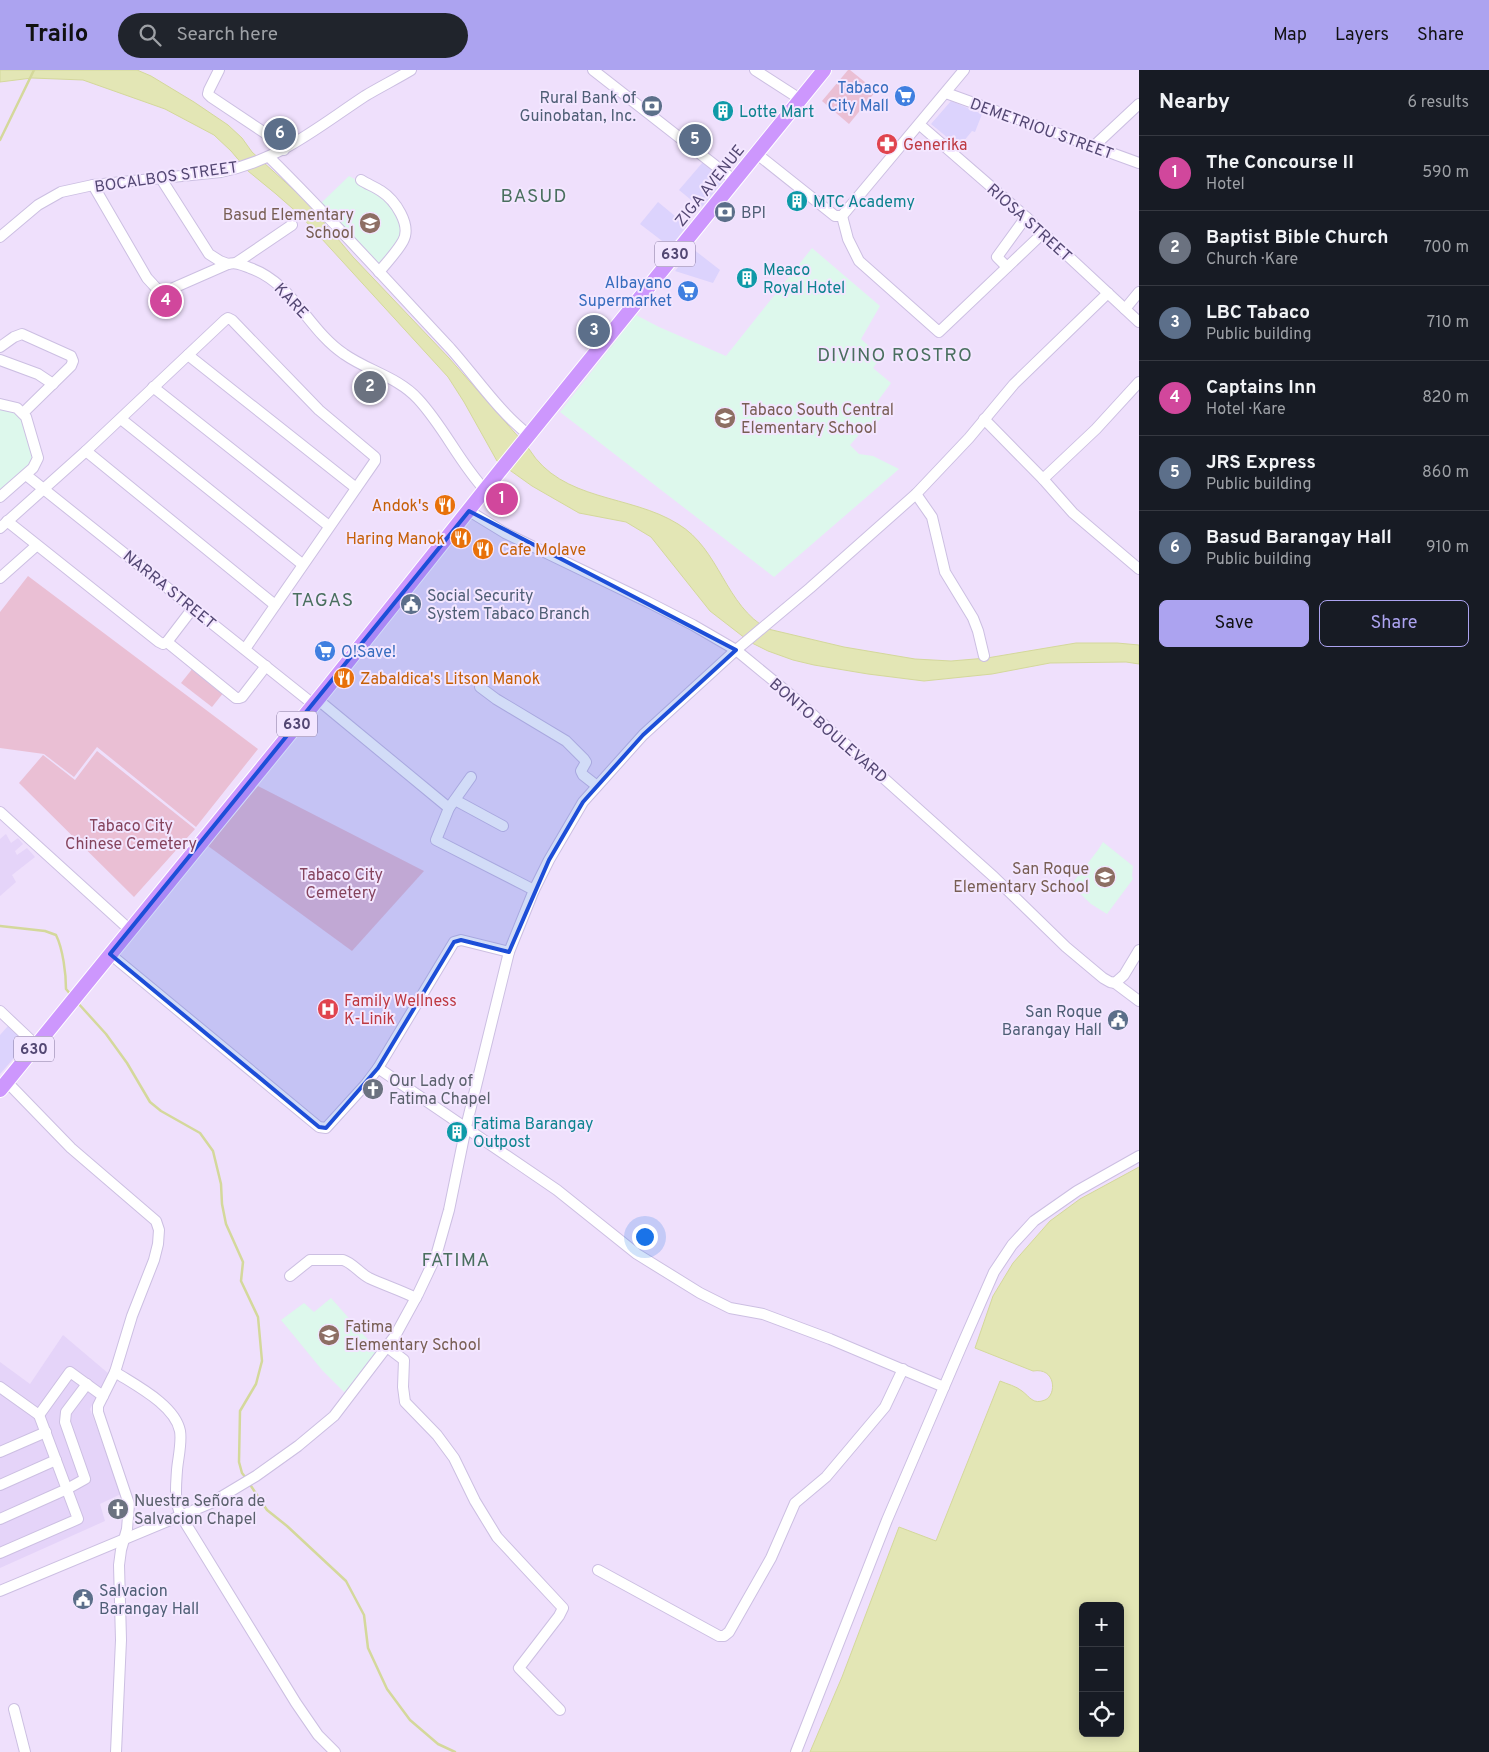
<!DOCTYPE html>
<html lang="en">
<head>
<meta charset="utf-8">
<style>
	body { margin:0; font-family:Overpass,sans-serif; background:#20242c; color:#f1f3f6 }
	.controls { position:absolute; right:15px; bottom:15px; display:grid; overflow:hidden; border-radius:8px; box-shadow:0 2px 12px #0003 }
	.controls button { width:45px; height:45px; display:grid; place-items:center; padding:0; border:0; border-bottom:1px solid #363941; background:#171b24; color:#f1f3f6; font:25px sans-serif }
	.you { position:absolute; left:644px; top:1166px; width:18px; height:18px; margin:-12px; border:4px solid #fff; border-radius:50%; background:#1a73e8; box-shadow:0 0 0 8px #1a73e833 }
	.badge { display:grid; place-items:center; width:32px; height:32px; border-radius:50%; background:#aca3f0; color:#fff; font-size:16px; font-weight:700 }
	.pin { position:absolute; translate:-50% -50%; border:2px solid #fff; box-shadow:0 1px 5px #0006 }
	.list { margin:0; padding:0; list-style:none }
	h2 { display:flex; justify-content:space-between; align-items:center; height:65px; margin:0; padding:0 20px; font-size:21px }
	h2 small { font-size:16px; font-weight:400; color:#9ea1a6 }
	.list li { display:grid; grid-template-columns:32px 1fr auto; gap:15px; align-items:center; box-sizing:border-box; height:75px; padding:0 20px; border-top:1px solid #363941 }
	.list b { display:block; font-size:19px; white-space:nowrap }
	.list p { margin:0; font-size:16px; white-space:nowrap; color:#9ea1a6 }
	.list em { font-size:16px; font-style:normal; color:#9ea1a6 }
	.actions { display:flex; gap:10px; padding:15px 20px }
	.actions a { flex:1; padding:11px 0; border:1px solid #aca3f0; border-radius:8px; text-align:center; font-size:18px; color:#aca3f0 }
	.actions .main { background:#aca3f0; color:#111 }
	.icon { flex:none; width:28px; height:28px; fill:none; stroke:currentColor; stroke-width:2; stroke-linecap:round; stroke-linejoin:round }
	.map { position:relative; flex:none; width:1139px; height:1682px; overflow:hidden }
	header { display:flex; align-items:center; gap:30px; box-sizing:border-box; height:70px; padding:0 25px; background:#aca3f0; color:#111 }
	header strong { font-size:24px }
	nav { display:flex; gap:28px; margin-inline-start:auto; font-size:18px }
	.search { width:350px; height:45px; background:#20242c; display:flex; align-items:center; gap:12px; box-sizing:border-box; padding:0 18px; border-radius:28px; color:#9ea1a6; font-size:19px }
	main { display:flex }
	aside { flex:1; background:#171b24 }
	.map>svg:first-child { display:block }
	.residential { fill:#e5d4f9 }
	.commercial { fill:#dcd3fd }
	.education { fill:#ddf8ec }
	.green { fill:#eabfd4 }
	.water { fill:#e3e6b5; stroke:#d4d89b; fill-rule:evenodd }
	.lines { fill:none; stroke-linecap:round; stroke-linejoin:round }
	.stream { stroke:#d4d89b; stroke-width:2.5 }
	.minor-casing { stroke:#ccbfe2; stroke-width:12 }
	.major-casing { stroke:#fff; stroke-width:16 }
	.minor { stroke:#fff; stroke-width:10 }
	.major { stroke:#cd97fd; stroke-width:14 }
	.marked { fill:#1d4ed8; fill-opacity:0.2; stroke:#1d4ed8; stroke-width:4; stroke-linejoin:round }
	.labels { text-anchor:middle; stroke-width:4; stroke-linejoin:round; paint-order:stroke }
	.shield { fill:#f3e6ff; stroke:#83779d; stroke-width:1 }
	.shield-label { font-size:15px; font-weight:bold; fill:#534773 }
	.shop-label { font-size:16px; fill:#366cbe; stroke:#f3e6ff; text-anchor:end }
	.service-label { font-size:16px; fill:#4e5e75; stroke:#f3e6ff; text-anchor:start }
	.culture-label { font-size:16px; fill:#0d838f; stroke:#f3e6ff; text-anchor:start }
	.street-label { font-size:16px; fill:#534773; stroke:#f3e6ff }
	.health-label { font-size:16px; fill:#be3a42; stroke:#f3e6ff; text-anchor:start }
	.education-label { font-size:16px; fill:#785e54; stroke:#f3e6ff; text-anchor:end }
	.food-label { font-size:16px; fill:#c56008; stroke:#f3e6ff; text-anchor:end }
	.park-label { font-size:16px; fill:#85445d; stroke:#f3e6ff }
	.worship-label { font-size:16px; fill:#5b616d; stroke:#f3e6ff; text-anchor:start }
	.quarter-label { font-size:19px; letter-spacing:1px; fill:#4a6f5f; stroke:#f3e6ff }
</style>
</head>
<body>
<header>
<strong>Trailo</strong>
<div class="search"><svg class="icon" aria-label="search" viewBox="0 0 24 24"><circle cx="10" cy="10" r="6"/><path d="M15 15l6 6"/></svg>Search here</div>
<nav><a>Map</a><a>Layers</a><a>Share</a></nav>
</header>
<main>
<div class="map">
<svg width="1139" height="1682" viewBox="0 0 1139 1682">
	<rect width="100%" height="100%" fill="#efe0fc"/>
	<g class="residential">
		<polygon points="6,764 11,773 18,768 23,774 15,781 17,785 27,778 35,787 12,805 16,812 0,826 0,769"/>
		<polygon points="63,1265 109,1304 90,1339 121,1424 100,1434 105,1451 0,1498 0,1292 30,1314"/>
	</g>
	<g class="commercial">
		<polygon points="951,31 982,44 975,62 972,61 959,77 931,54"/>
		<polygon points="703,92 724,110 701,138 679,120"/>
		<polygon points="658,132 687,156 670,177 640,154"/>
		<polygon points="693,179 720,200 713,213 675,201"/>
		<polygon points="8,956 27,973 0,1004 0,965"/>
	</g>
	<g class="education">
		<polygon points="349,106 383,125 396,143 405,164 380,197 321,133"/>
		<polygon points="812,178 880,236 861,269 881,287 873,298 891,313 877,332 887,340 876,354 864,359 850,375 859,384 873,386 899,399 774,507 560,342 636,245 659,257 726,286"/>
		<polygon points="0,339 20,343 34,385 22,405 0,425"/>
		<polygon points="1103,772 1133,796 1132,806 1133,809 1107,844 1091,834 1071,815 1098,780"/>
		<polygon points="331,1228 378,1281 345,1323 322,1300 281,1250 304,1233 314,1242"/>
	</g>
	<g class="green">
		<polygon points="848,0 850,0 876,21 849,54 822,31"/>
		<polygon points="28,506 258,679 196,757 97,677 74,707 44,684 0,678 0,542"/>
		<polygon points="193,598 224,622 212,637 181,613"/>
		<polygon points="97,681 195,759 134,827 19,713 43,685 75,710"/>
		<polygon points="258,716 424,801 352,881 208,776"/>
	</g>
	<g class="water">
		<path d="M0,0H137L151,6L194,32L228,55L242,68L252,82L306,131L353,187L449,288L529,379C562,432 630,424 678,454C720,479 725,536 768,559L844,577L915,589L951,591L987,588L1076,573H1117L1139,575V594L1126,592L1050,593L992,604L924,611L868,604L814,595L793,590L768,581L750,572L710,541L651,467L626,452L579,443L532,416L497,391L464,332L448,307L300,145L276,124L248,101L231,81L214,65L165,39L83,10L32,8L0,12Z"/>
		<path d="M1139,1097V1682H810L842,1607L899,1457L936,1471L1000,1311C1007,1314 1016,1316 1022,1321C1030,1327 1033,1335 1045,1330C1057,1325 1056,1297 1033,1301L975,1278L993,1226L1013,1193L1050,1151L1080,1129ZM1083,1536H1120V1663H1083Z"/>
	</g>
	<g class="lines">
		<g class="stream">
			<polyline points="0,70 34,0"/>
			<path d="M0,856L45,861L56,865C63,879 66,904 66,919L72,926"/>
			<polyline points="77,932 106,964 127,993 150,1032 161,1041 200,1063 213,1081 221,1114 222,1134 226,1154 243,1192 241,1211 258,1247 262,1291 256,1314 240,1341 239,1392 242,1403 246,1408"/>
			<polyline points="249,1413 267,1440 287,1456 346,1511 364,1545 368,1578 387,1619 410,1650 438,1674 455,1682"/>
		</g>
		<g class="minor-casing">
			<g id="minor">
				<polyline points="219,0 209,20 208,24 211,27 265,63 284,80"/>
				<polyline points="593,0 735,111"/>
				<polyline points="755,0 800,29"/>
				<polyline points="946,23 1139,93"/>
				<polyline points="920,55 1026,147 1139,252"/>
				<polyline points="1093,77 1139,34"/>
				<polyline points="757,84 835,146 842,146"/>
				<path d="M269,87C332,149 390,214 450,278C476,307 498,341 529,365"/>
				<polyline points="160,107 209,184 220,191 228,194"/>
				<path d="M361,110C367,114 375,117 381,121C395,130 412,155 403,171C397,182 387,192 379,202"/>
				<path d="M93,115L147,208L158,220L171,219L228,194C237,192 242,195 250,198C293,213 308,260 344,284C368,301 398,307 418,329C444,357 459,392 485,420"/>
				<polyline points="842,146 848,169 859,191 939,262 1043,163"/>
				<polyline points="842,146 964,0"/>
				<path d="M0,167L38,135L61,122L93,115L221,102C281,89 315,59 365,26C380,17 396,9 411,0"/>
				<polyline points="236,193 292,155"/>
				<polyline points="1007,197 997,187 1026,147"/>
				<polyline points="1125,239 1139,222"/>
				<polyline points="0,277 14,267 22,264 71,286 73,291 71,296 23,343"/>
				<polyline points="188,285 356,418"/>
				<polyline points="0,290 38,304 53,314"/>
				<polyline points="153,317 329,456"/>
				<polyline points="0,334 17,338 26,347 38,388 33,398 0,427"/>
				<polyline points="121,349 302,494"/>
				<polyline points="984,349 1043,409 1073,443 1139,499"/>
				<polyline points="86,381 275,535"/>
				<polyline points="26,405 313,634"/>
				<polyline points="1043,409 1096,359 1139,312"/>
				<polyline points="916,424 932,447 945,502 973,548 978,561 984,586"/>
				<polyline points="469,441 505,463 648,532 693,555 736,580 792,626 994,807 1066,877 1103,908 1110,912 1115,913 1139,931"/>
				<polyline points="7,451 159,572 163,574 167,572 236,628 239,628 242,627 266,596"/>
				<polyline points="0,458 86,381 225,250 228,248 232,250 319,340 375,387 375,391 245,579"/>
				<polyline points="0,508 36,476"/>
				<polyline points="167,572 193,538"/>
				<polyline points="480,617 496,629 566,671 584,689 586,692 581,701 583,705 597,716"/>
				<polyline points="317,629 449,738"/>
				<polyline points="471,707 449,738 436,770 534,820"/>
				<polyline points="455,730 503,756"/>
				<polyline points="0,742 130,860"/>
				<polyline points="509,882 461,870 454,872 378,998 557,1120 637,1184 700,1223 730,1238 763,1244 830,1269 944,1317"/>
				<polyline points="110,884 319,1057 326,1058 366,1014 378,998"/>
				<polyline points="1115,913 1124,905 1139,880"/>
				<polyline points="0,941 37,976"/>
				<polyline points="7,1012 71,1078 156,1151 159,1160 158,1174 154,1190 132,1246 115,1302 98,1336 98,1342 129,1434 127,1459 121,1480 119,1495 121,1570 116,1682"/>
				<path d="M290,1206L310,1190H343C353,1193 359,1203 369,1208C384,1215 400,1220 416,1228"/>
				<polyline points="387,1277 404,1290 403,1317 405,1332 437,1365 454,1388 475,1431 497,1467 563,1538 559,1546 519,1598 560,1640"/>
				<path d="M115,1302C135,1315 175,1335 180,1361C182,1373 178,1388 177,1400C176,1416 174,1430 181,1446L296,1633L318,1665L335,1682"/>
				<polyline points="0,1317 39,1345 70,1302 103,1326"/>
				<polyline points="0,1382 46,1362"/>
				<polyline points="0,1415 56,1390"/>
				<polyline points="0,1449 67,1419 85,1409 65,1352 66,1342 87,1314"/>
				<polyline points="0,1483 78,1449 39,1345"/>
				<polyline points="598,1500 719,1566 724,1566 729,1562 771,1488 795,1433 826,1407 885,1337 903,1299"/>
				<polyline points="0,1521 211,1433 256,1406 298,1376 334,1346 395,1266 418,1224 436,1186 449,1140 466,1057 509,882 534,820 549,790 583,732 643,665 736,580 810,518 916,424 969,368 1014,314 1108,223"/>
				<polyline points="14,1639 25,1682"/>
				<polyline points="796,1682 887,1450 962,1275 994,1202 1012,1175 1034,1151 1077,1121 1139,1086"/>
			</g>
		</g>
		<g class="major-casing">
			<polyline id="major" points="0,1020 327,618 499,402 824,0"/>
		</g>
		<use href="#minor" class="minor"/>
		<use href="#major" class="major"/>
	</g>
	<path class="marked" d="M469,441L736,580L643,665L583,732L549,790L509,882L461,870L454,872L378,998L326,1058L319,1057L110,884Z"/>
	<defs>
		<g id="supermarket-disc" transform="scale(1.125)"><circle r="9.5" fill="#3f7fe0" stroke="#f3e6ff"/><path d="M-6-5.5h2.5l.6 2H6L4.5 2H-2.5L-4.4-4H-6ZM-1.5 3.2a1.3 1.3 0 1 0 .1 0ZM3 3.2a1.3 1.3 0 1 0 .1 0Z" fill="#fff"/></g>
		<g id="bank-disc" transform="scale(1.125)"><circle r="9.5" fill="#5c6f8a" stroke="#f3e6ff"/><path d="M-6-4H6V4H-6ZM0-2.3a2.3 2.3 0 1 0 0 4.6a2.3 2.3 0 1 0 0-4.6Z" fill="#fff"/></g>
		<g id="building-disc" transform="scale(1.125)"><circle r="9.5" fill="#0f9aa8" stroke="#f3e6ff"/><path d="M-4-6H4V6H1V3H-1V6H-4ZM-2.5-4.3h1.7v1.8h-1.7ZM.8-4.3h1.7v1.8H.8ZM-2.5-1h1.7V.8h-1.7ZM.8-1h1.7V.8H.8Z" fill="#fff"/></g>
		<g id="pharmacy-disc" transform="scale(1.125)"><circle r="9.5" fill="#e0444e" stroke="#f3e6ff"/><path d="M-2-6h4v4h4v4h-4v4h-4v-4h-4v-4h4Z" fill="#fff"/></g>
		<g id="school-disc" transform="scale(1.125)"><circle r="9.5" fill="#8d6e63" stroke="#f3e6ff"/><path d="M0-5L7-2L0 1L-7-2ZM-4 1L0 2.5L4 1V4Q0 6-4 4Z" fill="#fff"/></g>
		<g id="restaurant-disc" transform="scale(1.125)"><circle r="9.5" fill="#e8710a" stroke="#f3e6ff"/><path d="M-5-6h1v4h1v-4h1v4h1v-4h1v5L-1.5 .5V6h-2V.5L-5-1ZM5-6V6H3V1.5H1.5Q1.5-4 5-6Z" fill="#fff"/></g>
		<g id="civic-disc" transform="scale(1.125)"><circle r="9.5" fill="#5c6f8a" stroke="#f3e6ff"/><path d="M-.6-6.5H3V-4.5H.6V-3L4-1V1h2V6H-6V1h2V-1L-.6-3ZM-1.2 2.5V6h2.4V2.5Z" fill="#fff"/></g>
		<g id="hospital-disc" transform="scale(1.125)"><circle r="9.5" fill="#e0444e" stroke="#f3e6ff"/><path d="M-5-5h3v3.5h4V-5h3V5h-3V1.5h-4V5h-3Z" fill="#fff"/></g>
		<g id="church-disc" transform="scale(1.125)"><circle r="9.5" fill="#6b7280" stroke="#f3e6ff"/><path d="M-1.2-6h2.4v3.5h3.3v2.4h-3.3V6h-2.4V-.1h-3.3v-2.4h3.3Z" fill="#fff"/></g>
	</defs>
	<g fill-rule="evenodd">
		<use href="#supermarket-disc" x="905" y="26"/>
		<use href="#bank-disc" x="652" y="36"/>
		<use href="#building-disc" x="723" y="41"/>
		<use href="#pharmacy-disc" x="887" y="74"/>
		<use href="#building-disc" x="797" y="131"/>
		<use href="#bank-disc" x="725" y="142"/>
		<use href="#school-disc" x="370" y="153"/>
		<use href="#building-disc" x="747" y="208"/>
		<use href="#supermarket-disc" x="688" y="221"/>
		<use href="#school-disc" x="725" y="348"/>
		<use href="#restaurant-disc" x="445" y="435"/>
		<use href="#restaurant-disc" x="461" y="468"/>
		<use href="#restaurant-disc" x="483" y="479"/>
		<use href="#civic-disc" x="411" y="534"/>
		<use href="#supermarket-disc" x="325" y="581"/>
		<use href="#restaurant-disc" x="344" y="608"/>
		<use href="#school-disc" x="1105" y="807"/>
		<use href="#hospital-disc" x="328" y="939"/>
		<use href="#civic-disc" x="1118" y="950"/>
		<use href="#church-disc" x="373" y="1019"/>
		<use href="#building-disc" x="457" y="1062"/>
		<use href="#school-disc" x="329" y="1265"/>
		<use href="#church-disc" x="118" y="1439"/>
		<use href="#civic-disc" x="83" y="1529"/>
	</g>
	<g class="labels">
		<g class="shield">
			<rect x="655" y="171.5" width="40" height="25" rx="4"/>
			<rect x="277" y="641.5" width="40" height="25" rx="4"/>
			<rect x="14" y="966.5" width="40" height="25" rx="4"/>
		</g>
		<g class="shield-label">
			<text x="675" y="189">630</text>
			<text x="297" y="659">630</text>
			<text x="34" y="984">630</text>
		</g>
		<g class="shop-label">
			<text x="889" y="23">Tabaco<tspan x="889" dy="18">City Mall</tspan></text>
			<text x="672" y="218">Albayano<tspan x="672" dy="18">Supermarket</tspan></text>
			<text x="341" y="587" text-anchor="start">O!Save!</text>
		</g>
		<g class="service-label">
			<text x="636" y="33" text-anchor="end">Rural Bank of<tspan x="636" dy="18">Guinobatan, Inc.</tspan></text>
			<text x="741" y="148">BPI</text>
			<text x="427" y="531">Social Security<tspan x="427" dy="18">System Tabaco Branch</tspan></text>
			<text x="1102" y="947" text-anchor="end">San Roque<tspan x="1102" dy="18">Barangay Hall</tspan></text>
			<text x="99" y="1526">Salvacion<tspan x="99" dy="18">Barangay Hall</tspan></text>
		</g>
		<g class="culture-label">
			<text x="739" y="47">Lotte Mart</text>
			<text x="813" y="137">MTC Academy</text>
			<text x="763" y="205">Meaco<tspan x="763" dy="18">Royal Hotel</tspan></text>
			<text x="473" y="1059">Fatima Barangay<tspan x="473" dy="18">Outpost</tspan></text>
		</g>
		<g class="street-label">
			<text transform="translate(1042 58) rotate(20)" y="6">DEMETRIOU STREET</text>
			<text transform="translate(166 106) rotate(-8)" y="6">BOCALBOS STREET</text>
			<text transform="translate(709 115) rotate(-51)" y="6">ZIGA AVENUE</text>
			<text transform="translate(1030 152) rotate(42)" y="6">RIOSA STREET</text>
			<text transform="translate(292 230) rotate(47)" y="6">KARE</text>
			<text transform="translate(170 519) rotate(39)" y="6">NARRA STREET</text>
			<text transform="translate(829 660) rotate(41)" y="6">BONTO BOULEVARD</text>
		</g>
		<g class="health-label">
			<text x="903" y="80">Generika</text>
			<text x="344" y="936">Family Wellness<tspan x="344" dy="18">K-Linik</tspan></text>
		</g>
		<g class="education-label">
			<text x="354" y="150">Basud Elementary<tspan x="354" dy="18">School</tspan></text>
			<text x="741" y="345" text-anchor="start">Tabaco South Central<tspan x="741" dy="18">Elementary School</tspan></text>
			<text x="1089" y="804">San Roque<tspan x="1089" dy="18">Elementary School</tspan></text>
			<text x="345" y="1262" text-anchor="start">Fatima<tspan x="345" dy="18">Elementary School</tspan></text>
		</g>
		<g class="food-label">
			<text x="429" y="441">Andok's</text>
			<text x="445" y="474">Haring Manok</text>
			<text x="499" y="485" text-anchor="start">Cafe Molave</text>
			<text x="360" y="614" text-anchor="start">Zabaldica's Litson Manok</text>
		</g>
		<g class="park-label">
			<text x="131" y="761">Tabaco City<tspan x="131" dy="18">Chinese Cemetery</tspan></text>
			<text x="341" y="810">Tabaco City<tspan x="341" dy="18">Cemetery</tspan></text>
		</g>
		<g class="worship-label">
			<text x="389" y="1016">Our Lady of<tspan x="389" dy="18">Fatima Chapel</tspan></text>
			<text x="134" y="1436">Nuestra Señora de<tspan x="134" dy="18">Salvacion Chapel</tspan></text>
		</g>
		<g class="quarter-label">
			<text x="534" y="132">BASUD</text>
			<text x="895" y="291">DIVINO ROSTRO</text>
			<text x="323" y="536">TAGAS</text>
			<text x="456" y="1196">FATIMA</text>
		</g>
	</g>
</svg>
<div class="controls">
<button>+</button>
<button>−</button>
<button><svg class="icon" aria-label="locate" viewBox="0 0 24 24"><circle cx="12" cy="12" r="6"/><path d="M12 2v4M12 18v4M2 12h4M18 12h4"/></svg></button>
</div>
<div class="you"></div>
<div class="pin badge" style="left:502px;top:429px;background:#d1479c">1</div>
<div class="pin badge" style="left:370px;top:317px;background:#6b7280">2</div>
<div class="pin badge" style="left:594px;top:261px;background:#5c6f8a">3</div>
<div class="pin badge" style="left:166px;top:231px;background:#d1479c">4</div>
<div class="pin badge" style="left:695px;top:70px;background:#5c6f8a">5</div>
<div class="pin badge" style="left:280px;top:64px;background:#5c6f8a">6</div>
</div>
<aside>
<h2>Nearby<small>6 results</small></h2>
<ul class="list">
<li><span class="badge" style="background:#d1479c">1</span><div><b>The Concourse II</b><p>Hotel</p></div><em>590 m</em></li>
<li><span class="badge" style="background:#6b7280">2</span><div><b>Baptist Bible Church</b><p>Church · Kare</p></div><em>700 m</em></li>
<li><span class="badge" style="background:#5c6f8a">3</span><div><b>LBC Tabaco</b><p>Public building</p></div><em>710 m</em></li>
<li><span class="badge" style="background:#d1479c">4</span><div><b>Captains Inn</b><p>Hotel · Kare</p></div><em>820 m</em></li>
<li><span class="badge" style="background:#5c6f8a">5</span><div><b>JRS Express</b><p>Public building</p></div><em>860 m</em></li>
<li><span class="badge" style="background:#5c6f8a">6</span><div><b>Basud Barangay Hall</b><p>Public building</p></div><em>910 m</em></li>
</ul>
<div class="actions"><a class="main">Save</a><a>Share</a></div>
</aside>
</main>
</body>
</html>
